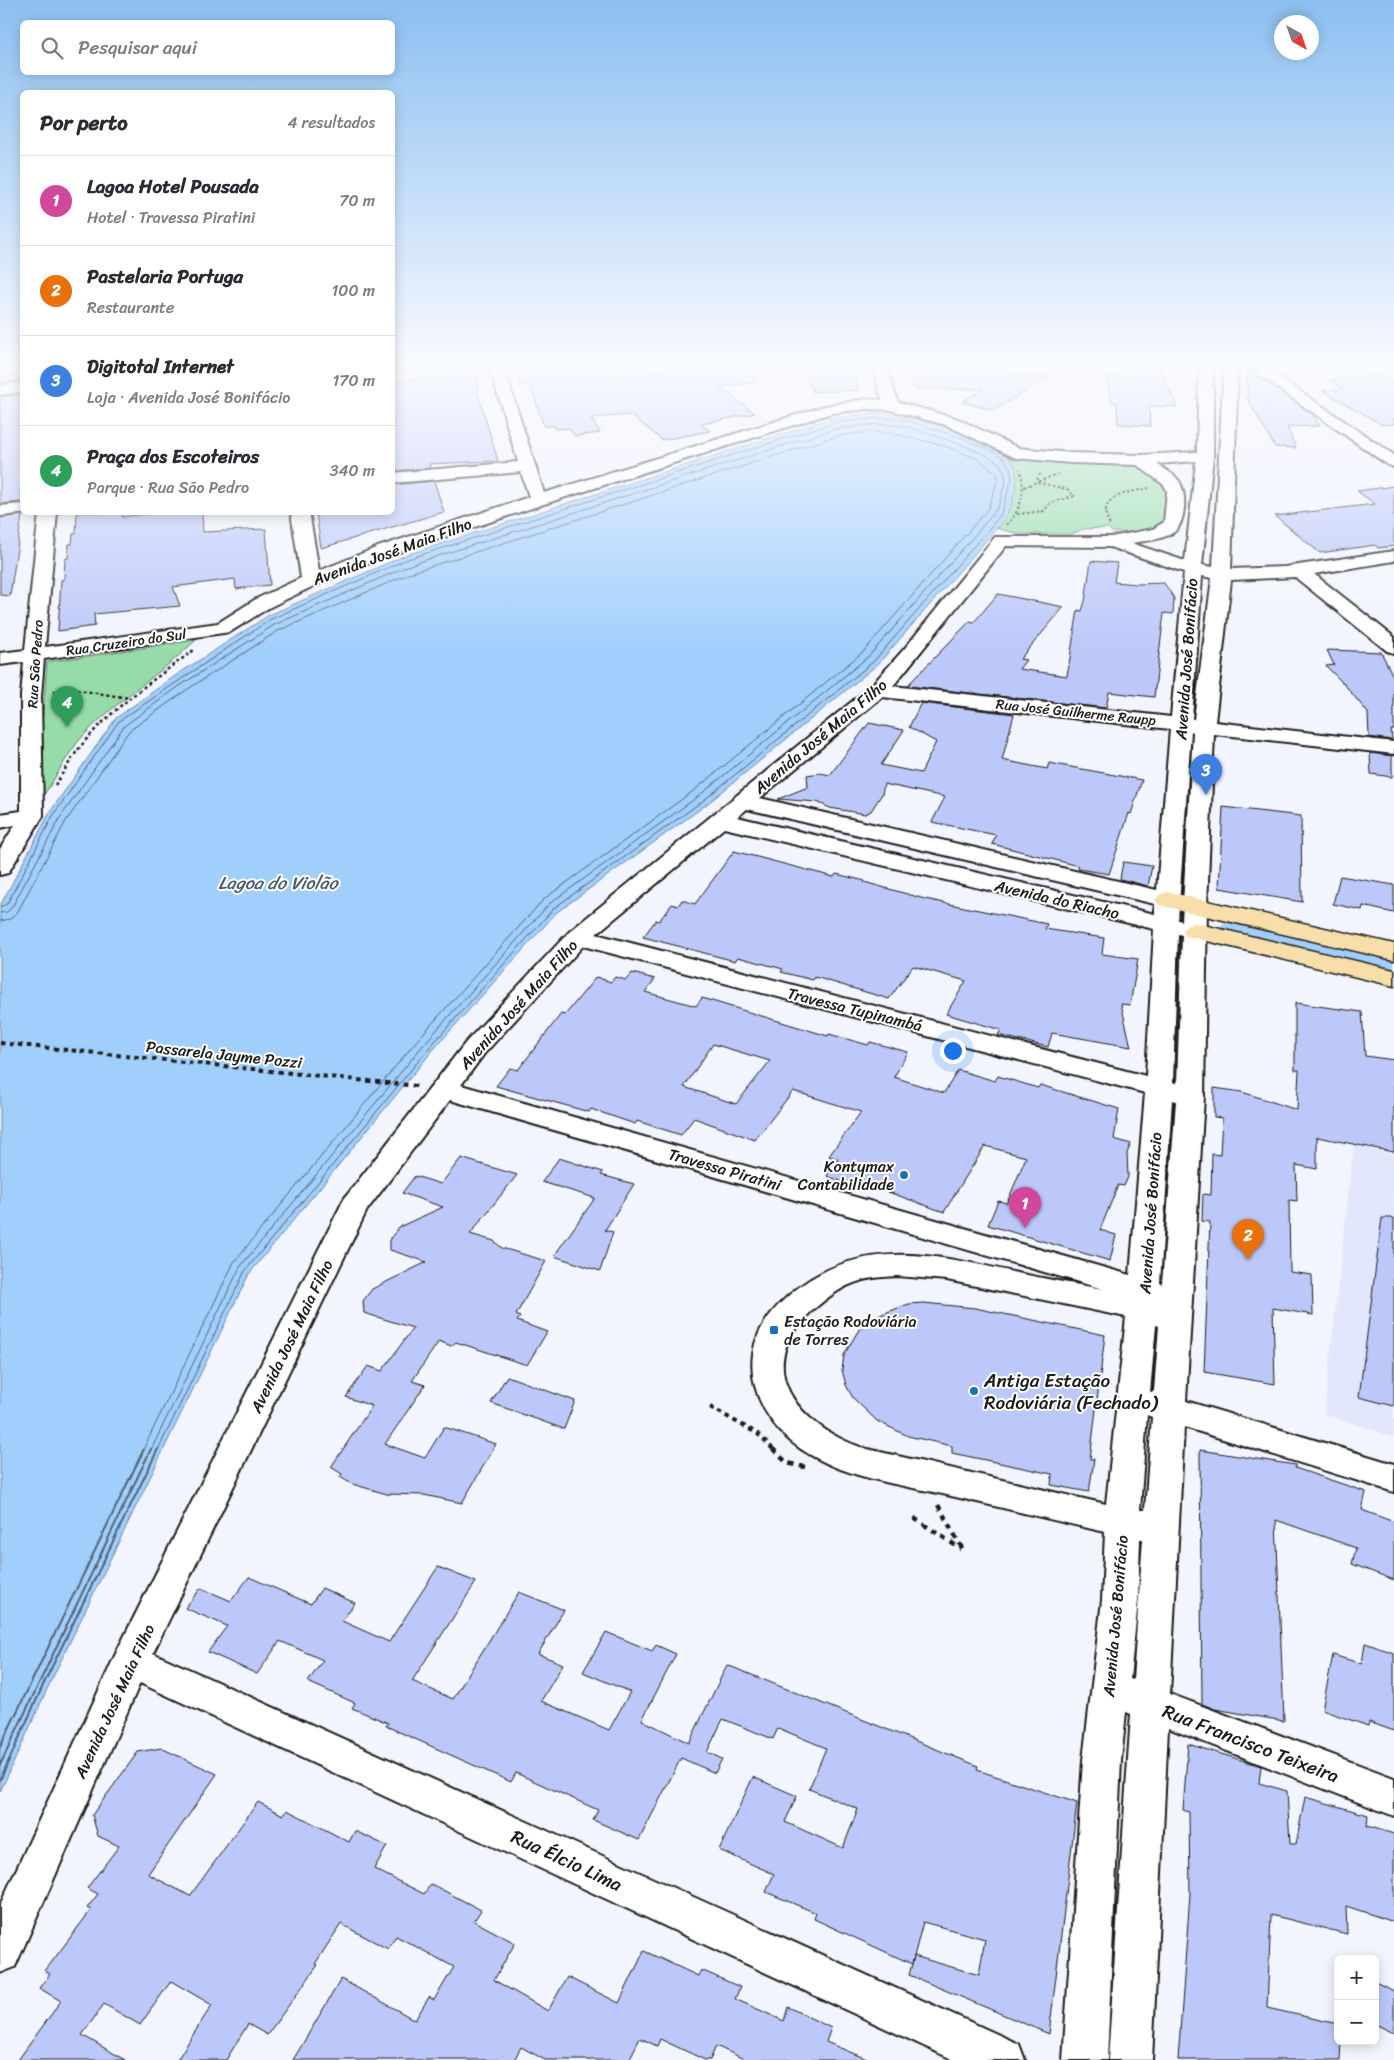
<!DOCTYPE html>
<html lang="pt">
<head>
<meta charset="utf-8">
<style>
	body { margin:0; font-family:Sriracha,sans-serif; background:#f7f7f7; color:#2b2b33 }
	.controls { position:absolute; right:15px; bottom:15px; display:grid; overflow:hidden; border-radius:8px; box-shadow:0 2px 12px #0003 }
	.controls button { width:45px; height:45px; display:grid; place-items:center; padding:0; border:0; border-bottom:1px solid #e1e1e2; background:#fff; color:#2b2b33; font:25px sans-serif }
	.compass { position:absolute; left:1274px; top:15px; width:45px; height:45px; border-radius:50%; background:#fff; box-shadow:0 2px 12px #0003; rotate:140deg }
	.you { position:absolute; left:952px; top:1050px; width:18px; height:18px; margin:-12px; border:4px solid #fff; border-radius:50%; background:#1a73e8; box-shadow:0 0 0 8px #1a73e833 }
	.badge { display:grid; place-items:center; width:32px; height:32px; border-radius:50%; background:#1a73e8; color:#fff; font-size:16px; font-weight:700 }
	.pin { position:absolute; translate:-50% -41px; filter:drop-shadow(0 1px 2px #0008) }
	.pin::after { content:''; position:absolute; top:26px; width:18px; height:15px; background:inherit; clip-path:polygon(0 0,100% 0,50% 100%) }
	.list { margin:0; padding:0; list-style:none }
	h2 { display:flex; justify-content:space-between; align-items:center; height:65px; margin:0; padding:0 20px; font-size:21px }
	h2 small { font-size:16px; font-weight:400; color:#7c7c81 }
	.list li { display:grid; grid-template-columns:32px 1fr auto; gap:15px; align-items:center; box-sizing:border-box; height:90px; padding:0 20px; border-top:1px solid #e1e1e2 }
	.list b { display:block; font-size:19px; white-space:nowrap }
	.list p { margin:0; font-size:16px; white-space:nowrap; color:#7c7c81 }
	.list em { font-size:16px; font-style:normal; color:#7c7c81 }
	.icon { flex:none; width:28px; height:28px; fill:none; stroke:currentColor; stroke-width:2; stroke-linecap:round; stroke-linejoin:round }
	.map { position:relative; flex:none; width:1394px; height:2060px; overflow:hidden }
	.search { position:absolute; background:#fff; box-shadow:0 2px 12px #0003; left:20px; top:20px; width:375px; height:55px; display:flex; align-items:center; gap:12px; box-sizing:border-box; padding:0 18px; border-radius:8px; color:#7c7c81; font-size:19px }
	.panel { position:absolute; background:#fff; box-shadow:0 2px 12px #0003; left:20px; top:90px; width:375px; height:425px; border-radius:8px }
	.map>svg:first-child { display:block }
	.built { fill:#e2e7fc }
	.green { fill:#97dca8; stroke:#5a7c62 }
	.water { fill:#a1cffc; stroke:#6c87a2 }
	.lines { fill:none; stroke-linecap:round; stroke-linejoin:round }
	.shore-far1 { stroke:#516476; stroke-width:1 }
	.shore { stroke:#516476; stroke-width:2 }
	.canal { fill:#a1cffc; fill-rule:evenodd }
	.building { fill:#bcc8f9; stroke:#1c1c1c; fill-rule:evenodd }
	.minor-casing { stroke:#1c1c1c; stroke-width:4 }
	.major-casing { stroke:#1c1c1c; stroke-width:3 }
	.path-far3 { stroke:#1c1c1c; stroke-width:2; stroke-dasharray:2.5 2.5; stroke-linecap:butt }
	.path-far2 { stroke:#1c1c1c; stroke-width:2.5; stroke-dasharray:3 3; stroke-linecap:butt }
	.path-far1 { stroke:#1c1c1c; stroke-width:4; stroke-dasharray:4.5 4.5; stroke-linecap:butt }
	.path { stroke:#1c1c1c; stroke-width:4.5; stroke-dasharray:5.5 5.5; stroke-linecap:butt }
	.minor { fill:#fff; fill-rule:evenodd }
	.major { fill:#f8deab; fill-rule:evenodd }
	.poi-dot { fill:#1f6fb2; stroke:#fff; stroke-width:2 }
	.labels { text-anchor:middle; stroke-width:4; stroke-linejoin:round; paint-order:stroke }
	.far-street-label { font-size:14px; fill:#1c1c1c; stroke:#fff }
	.street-label { font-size:16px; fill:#1c1c1c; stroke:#fff }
	.poi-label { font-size:16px; fill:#1c1c1c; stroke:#fff; text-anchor:end }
	.water-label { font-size:18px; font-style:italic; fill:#4b5b6a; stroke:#fff }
	.near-poi-label { font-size:19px; fill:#1c1c1c; stroke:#fff; text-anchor:start }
	.near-street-label { font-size:19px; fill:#1c1c1c; stroke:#fff }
</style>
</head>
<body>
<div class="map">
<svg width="1394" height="2060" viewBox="0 0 1394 2060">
	<rect width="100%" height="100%" fill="#f2f4fe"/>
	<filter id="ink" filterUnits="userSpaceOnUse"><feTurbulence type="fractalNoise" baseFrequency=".02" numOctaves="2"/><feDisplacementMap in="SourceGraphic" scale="10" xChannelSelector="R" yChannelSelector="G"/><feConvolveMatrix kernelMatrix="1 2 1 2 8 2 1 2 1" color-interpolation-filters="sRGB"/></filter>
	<g filter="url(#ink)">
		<polygon class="built" points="1354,1144 1394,1155 1394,1437 1324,1414"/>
		<g class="green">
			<path d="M1007,454L1128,464L1143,468L1167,482L1169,522C1156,535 1130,532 1112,532L1108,528L1083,529L1072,534H1019L996,528L1004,520L1015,466Z"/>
			<path d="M196,640C161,674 118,699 84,735C65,755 54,784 36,805L47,662Z"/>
		</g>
		<path class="water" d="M878,413C909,416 1000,436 1014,465C1022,481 1011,505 1004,520L878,664L707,804L557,912L433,1050L249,1274L50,1683L0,1792V906L50,812L116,718L175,676L269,615L406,555L832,418Z"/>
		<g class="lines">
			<g class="shore-far1">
				<polyline points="0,907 7,904 54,814 119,721 271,619 408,559 833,423 878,418 905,420 962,438 992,451 1004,458 1010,468 1012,479 1000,516 874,661 704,800 554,908 430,1047 245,1271 158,1450"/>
				<polyline points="0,913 7,912 12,907 60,818 124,726 181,685 274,625 410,565 835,429 877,424 904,426 960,444 988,456 999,463 1004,471 1006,480 999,504 994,513 869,656 700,795 549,904 425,1043 240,1267 151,1450"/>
				<polyline points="0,921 10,919 17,913 66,821 129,731 185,691 278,631 413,572 837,436 868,432 890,433 942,445 976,458 997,473 998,479 988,509 864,651 696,789 544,899 419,1038 234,1262 143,1450"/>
			</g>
			<g class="shore">
				<polyline points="0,1747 144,1449"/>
				<polyline points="0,1765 151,1449"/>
				<polyline points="0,1780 45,1681 158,1449"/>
			</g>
			<polygon class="canal" points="1233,920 1394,957 1394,971 1225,932 1221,927 1225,922"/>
		</g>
		<g class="building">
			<polygon points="473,365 480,385 477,385 478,394 498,461 429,464 430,468 392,471 392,381 451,376 447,366"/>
			<polygon points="517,365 604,365 604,367 639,365 641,371 683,369 681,365 745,365 755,383 717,386 755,413 701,424 710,431 662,440 631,415 591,418 600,433 575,436 569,428 556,429 555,426 544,426 530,384 520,385"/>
			<polygon points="802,365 851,365 859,390 813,392"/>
			<polygon points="907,365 997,365 1004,377 1008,375 1052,375 994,410 962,402 984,389 915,389"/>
			<polygon points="1136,365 1159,365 1177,407 1149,406 1150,426 1118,424 1117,403 1112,402 1106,376 1140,376"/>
			<polygon points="1246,368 1312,414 1320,426 1287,427 1296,448 1275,447 1248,400"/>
			<polygon points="22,375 22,381 1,383 2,376"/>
			<polygon points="1382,375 1394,384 1394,424 1383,425 1323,391 1343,389 1330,380"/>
			<polygon points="22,394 22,502 0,504 0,397"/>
			<polygon points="434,481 444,512 321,548 316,512 392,512 392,485"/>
			<polygon points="1394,486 1394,546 1378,548 1375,545 1320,553 1275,516 1375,504 1357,491"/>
			<polygon points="77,512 123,512 122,517 161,512 202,512 203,532 266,529 270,585 236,589 235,579 173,587 180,606 94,614 95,626 58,631 61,580 64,579 65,559 68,558 69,544 72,544 73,534 76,534"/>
			<polygon points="22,515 10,596 0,595 0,518"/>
			<polygon points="1091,561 1117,563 1114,582 1137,584 1164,583 1174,598 1173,614 1164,613 1154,697 1109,692 1106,708 907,686 970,621 974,622 998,594 1064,607 1020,659 1026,660 1019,669 1067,676 1078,610 1082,611 1085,601"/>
			<polygon points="1327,650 1381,652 1394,678 1394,730 1391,730 1392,740 1369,737 1368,713 1345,685 1326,666 1334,665"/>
			<polygon points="921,703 1014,714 1002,760 1047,769 1049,763 1142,780 1131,814 1129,813 1109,874 1078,869 1079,866 992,844 996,835 932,822 945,797 884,784 882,794 871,811 865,814 830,808 817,802 778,799 808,787 807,775 820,773 830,775 869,723 904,730 881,765 921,773 936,742 909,727"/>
			<polygon points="1370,753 1392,756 1392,777 1371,774"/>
			<polygon points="1223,807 1301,816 1302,902 1219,888"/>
			<polygon points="734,851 834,877 836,874 865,881 864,882 925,899 1047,924 1045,929 1104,938 1102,954 1138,959 1130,1005 1121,1004 1131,1047 1052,1033 1048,1047 998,1035 1001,1030 946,1014 966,981 913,966 889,999 815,977 813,980 781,972 783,969 738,957 735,961 643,937 656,920 659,921 672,904 678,906 682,900 695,904"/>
			<polygon points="1123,862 1152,866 1148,886 1120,879"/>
			<polygon points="1340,876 1394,885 1394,913 1363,906 1362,910 1333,904"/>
			<path d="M632,973L655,979L645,992L696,1006L702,998L828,1036L829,1034L868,1045L870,1042L908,1052L894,1077L944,1093L958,1070L995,1081L998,1076L1038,1088L1040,1085L1119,1109L1114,1139L1131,1144L1127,1153L1128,1177L1124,1186L1118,1185L1100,1230L1116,1235L1110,1261L988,1225L998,1201L1007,1203L1026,1157L985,1146L944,1212L863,1183L859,1188L827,1176L838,1159L829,1156L861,1112L793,1091L755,1140L694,1118L681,1135L637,1121L635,1124L591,1109L589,1112L496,1086L510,1068L518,1070L561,1014L565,1015L596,977L611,982L615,977L626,980ZM713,1044L770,1061L736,1104L684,1087Z"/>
			<polygon points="1295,1003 1362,1012 1365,1056 1394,1060 1394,1152 1317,1137 1317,1169 1296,1165 1297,1201 1289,1200 1290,1272 1312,1275 1313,1315 1273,1308 1275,1384 1204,1372 1210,1222 1202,1221 1203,1194 1211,1195 1212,1154 1220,1155 1222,1118 1214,1117 1214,1088 1242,1092 1297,1110 1299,1070 1295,1070"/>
			<polygon points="461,1158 517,1175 470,1234 494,1241 502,1248 546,1261 516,1315 520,1317 517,1321 547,1332 527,1365 456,1342 451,1346 439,1341 412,1381 425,1385 385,1444 425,1458 444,1427 496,1444 462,1503 424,1495 387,1494 352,1484 340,1477 342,1474 331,1467 372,1406 346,1397 368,1366 382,1371 413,1328 364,1313 363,1301 372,1289 427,1262 390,1250 390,1239 399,1227 443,1207 402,1193 415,1176 441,1184"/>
			<polygon points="559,1158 603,1172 601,1175 634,1184 605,1230 613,1232 600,1271 554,1256 595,1198 542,1182"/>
			<polygon points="1382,1218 1394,1218 1394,1406 1359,1397"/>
			<polygon points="923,1303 975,1308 1105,1335 1090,1459 1094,1459 1089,1492 1051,1485 1052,1474 952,1453 952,1446 908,1436 877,1421 853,1398 846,1385 842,1370 844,1355 858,1331 882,1314 909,1304"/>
			<polygon points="507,1376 575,1401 564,1429 491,1403"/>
			<polygon points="1200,1450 1295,1465 1295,1468 1366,1492 1362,1510 1394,1522 1394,1580 1352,1564 1356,1548 1276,1520 1284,1721 1215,1709 1202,1704"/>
			<path d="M438,1567L476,1582L412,1681L453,1699L519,1592L564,1610L538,1654L563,1664L541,1701L609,1730L630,1692L583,1672L606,1632L652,1651L656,1645L676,1654L642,1720L689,1743L727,1665L978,1766L977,1770L1077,1803L1049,2034L909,1975L912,1964L814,1919L816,1913L766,1892L774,1874L719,1850L753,1777L797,1796L785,1822L843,1848L858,1809L809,1789L826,1748L778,1728L773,1739L723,1719L707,1752L722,1759L715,1773L681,1758L639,1840L593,1820L598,1810L516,1773L511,1782L386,1726L388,1723L352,1708L355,1703L308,1682L323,1660L280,1641L257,1674L208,1652L227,1626L185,1608L201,1588L231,1601L249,1577L311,1604L322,1588L355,1603L342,1621L389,1642ZM923,1922L985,1939L979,1975L914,1956L912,1964Z"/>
			<polygon points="1365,1643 1394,1653 1394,1731 1369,1722 1368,1726 1322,1710 1333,1655 1362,1664"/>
			<polygon points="1188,1744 1261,1766 1259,1783 1287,1791 1290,1844 1296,1844 1305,1797 1368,1815 1367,1826 1394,1834 1394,1922 1346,1906 1347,1934 1271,1915 1267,2008 1338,2024 1338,2041 1341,2041 1340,2060 1178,2060 1190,1894 1189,1812 1183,1810"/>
			<polygon points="161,1748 217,1774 148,1874 190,1896 258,1802 283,1815 287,1810 349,1842 355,1831 387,1846 374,1869 424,1894 431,1884 481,1910 474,1921 515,1943 494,1980 548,2011 567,1977 619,2003 644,1951 698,1976 701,1970 740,1987 735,1999 784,2021 788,2007 831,2028 826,2042 869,2060 746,2060 716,2046 710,2060 705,2060 660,2039 657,2046 640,2038 629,2060 545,2060 521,2047 514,2060 293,2060 341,1979 415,2020 429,1997 434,2000 454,1967 396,1936 388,1949 341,1924 315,1964 318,1965 267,2035 248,2024 226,2060 177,2060 212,2005 171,1981 140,2025 104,2004 82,2035 125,2060 18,2060 61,2001 39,1988 50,1974 45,1971 91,1910 87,1908 98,1894 87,1888 119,1846 98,1836 92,1815 138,1752"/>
			<polygon points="1375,1982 1394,1991 1394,2033 1375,2024"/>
		</g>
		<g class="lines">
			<g class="minor-casing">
				<g id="minor">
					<polygon points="392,365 415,365 408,369 392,370"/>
					<path d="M489,365H503L544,493L825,406L867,399L882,400L872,365H886L898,402L958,419L1019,448L1070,453L1141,455L1197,452L1199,365H1213V456L1202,565L1213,567L1224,365H1238L1231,569L1285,567L1394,551V561L1314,574L1394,637V653L1387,651L1295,577L1231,580L1215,722L1394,742V754L1214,734L1207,906L1204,1096L1186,1401L1394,1464V1492L1184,1427L1170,1694L1394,1778V1816L1168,1728L1152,2060H1108L1131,1714L1126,1712L1121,1760L1107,2060H1063L1083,1760L1102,1600L1105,1532C1052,1520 1000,1507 947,1495C898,1484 844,1478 801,1449C771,1429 748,1392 753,1354C756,1330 771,1311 788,1296C857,1235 937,1255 1017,1273C1046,1279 1074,1284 1103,1289L450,1100L367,1210L153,1653L1019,2044L1025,2060H954L140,1683L15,1967L0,1973V1905L118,1649L344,1199L466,1042L569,932L871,686L905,648L995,537H1111L1153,529L1164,522L1167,491L1164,485L1137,465L1070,463L1016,458L946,425L890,410L867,409L832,413L544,504L390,555L318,584L270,607L230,632L44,659L41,696L43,816L8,873L0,875V849L15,825L0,828V814L21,811V696L24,662L0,665V653L25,650L39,512H57L45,647L218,623L256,599L301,578L291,512H309L319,571L378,547L529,497L521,472L392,483V473L518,462ZM1196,461L1185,561L1131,543C1144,541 1163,540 1174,532C1186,523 1187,493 1179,481C1174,474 1164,469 1157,464ZM1006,546L1110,547L1184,572L1171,717L893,686ZM1202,576L1212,578L1194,719H1192ZM882,697L1170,729L1157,890L760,798ZM1191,731L1193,732L1182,921L1178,920ZM747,809L1155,904V914L737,817ZM724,828L1154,929L1146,1076L596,934ZM1178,934L1182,935L1177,1084L1173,1082ZM583,946L1145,1093L1130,1275L461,1085L484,1054ZM1172,1100L1176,1101L1162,1284L1160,1283ZM897,1276L947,1280L1126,1317L1106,1504L863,1448C800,1427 748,1368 812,1311C825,1299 842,1286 860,1281C872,1277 885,1277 897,1276ZM1156,1325L1159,1326L1154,1391L1150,1392ZM1147,1415L1152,1417L1145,1510H1140ZM1140,1539H1143L1133,1680L1130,1679L1138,1600Z"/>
					<polygon points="1245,365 1261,365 1394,455 1394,467 1388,465"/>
					<polygon points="22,383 22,392 0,395 0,385"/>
					<polygon points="22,504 22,512 28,513 0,516 0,506"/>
				</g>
			</g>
			<g class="major-casing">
				<g id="major">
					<polygon points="1168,892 1394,944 1394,960 1159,905 1155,900 1159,895"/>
					<polygon points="1195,923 1394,970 1394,986 1186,936 1182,931 1186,926"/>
				</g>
			</g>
			<g class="path-far3">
				<polyline points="1024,487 1058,474"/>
				<polyline points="1017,514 1044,511 1050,503 1074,496 1069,490 1037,482 1038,476 1043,473"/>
				<path d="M1006,525C1022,510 1026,490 1020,469"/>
				<path d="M1110,525C1094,495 1128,493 1149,488"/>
			</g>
			<g class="path-far2">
				<polyline points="53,692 71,689 129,698"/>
				<path d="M55,785C65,770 74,754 85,741C116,705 156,678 194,650"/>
			</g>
			<g class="path-far1">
				<polyline points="0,1043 417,1086"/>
				<polyline points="710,1407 758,1434 774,1450"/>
			</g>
			<g class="path">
				<polyline points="773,1449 787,1463 805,1467"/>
				<polyline points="938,1505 963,1550"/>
				<polyline points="914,1518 961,1549"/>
			</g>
			<use href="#minor" class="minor"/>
			<use href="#major" class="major"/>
		</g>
	</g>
	<linearGradient id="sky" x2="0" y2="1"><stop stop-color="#8bbff0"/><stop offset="0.56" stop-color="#f9faff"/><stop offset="1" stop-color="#f9faff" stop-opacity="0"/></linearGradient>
	<rect width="1394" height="653" fill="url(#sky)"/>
	<g class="poi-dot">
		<circle cx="904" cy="1175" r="5"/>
		<rect x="769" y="1325" width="10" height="10" rx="2.5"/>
		<circle cx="974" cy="1391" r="5"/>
	</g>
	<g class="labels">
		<g class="far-street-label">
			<text transform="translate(126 642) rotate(-8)" y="5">Rua Cruzeiro do Sul</text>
			<text transform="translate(35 664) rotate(-86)" y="5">Rua São Pedro</text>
			<text transform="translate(1076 712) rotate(6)" y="5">Rua José Guilherme Raupp</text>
		</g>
		<g class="street-label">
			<text transform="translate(392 551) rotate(-20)" y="6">Avenida José Maia Filho</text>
			<text transform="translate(1186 659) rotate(-86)" y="6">Avenida José Bonifácio</text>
			<text transform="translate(820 736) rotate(-40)" y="6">Avenida José Maia Filho</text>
			<text transform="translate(1057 899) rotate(13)" y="6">Avenida do Riacho</text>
			<text transform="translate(518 1004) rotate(-48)" y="6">Avenida José Maia Filho</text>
			<text transform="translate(855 1009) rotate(14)" y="6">Travessa Tupinambá</text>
			<text transform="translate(224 1054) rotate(6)" y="6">Passarela Jayme Pozzi</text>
			<text transform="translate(725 1169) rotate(16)" y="6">Travessa Piratini</text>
			<text transform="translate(1150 1213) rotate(-86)" y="6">Avenida José Bonifácio</text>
			<text transform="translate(291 1336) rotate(-64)" y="6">Avenida José Maia Filho</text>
			<text transform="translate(1115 1616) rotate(-85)" y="6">Avenida José Bonifácio</text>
			<text transform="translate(114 1701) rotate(-65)" y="6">Avenida José Maia Filho</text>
		</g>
		<g class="poi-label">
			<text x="894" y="1172">Kontymax<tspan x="894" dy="18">Contabilidade</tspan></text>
			<text x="784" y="1327" text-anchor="start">Estação Rodoviária<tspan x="784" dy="18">de Torres</tspan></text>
		</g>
		<g class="water-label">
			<text x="278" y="889">Lagoa do Violão</text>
		</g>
		<g class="near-poi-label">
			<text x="984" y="1387">Antiga Estação<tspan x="984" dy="22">Rodoviária (Fechado)</tspan></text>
		</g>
		<g class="near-street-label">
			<text transform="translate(1251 1743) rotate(21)" y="7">Rua Francisco Teixeira</text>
			<text transform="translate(567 1860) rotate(25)" y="7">Rua Élcio Lima</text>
		</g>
	</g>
</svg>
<div class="controls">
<button>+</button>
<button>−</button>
</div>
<svg class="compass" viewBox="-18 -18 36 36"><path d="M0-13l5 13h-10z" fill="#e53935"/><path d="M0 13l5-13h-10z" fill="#7c7c81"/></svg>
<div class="you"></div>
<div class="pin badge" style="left:1025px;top:1228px;background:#d1479c">1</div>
<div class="pin badge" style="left:1248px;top:1260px;background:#e8710a">2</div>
<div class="pin badge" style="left:1206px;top:795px;background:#3f7fe0">3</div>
<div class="pin badge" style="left:67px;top:727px;background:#2e9e5b">4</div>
<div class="search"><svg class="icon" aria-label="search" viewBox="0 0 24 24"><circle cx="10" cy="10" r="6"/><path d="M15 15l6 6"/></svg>Pesquisar aqui</div>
<section class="panel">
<h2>Por perto<small>4 resultados</small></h2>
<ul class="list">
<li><span class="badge" style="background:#d1479c">1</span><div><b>Lagoa Hotel Pousada</b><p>Hotel · Travessa Piratini</p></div><em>70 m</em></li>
<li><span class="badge" style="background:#e8710a">2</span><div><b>Pastelaria Portuga</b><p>Restaurante</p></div><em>100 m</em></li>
<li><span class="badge" style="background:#3f7fe0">3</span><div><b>Digitotal Internet</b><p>Loja · Avenida José Bonifácio</p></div><em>170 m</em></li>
<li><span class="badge" style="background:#2e9e5b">4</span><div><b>Praça dos Escoteiros</b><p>Parque · Rua São Pedro</p></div><em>340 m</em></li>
</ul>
</section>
</div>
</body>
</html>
